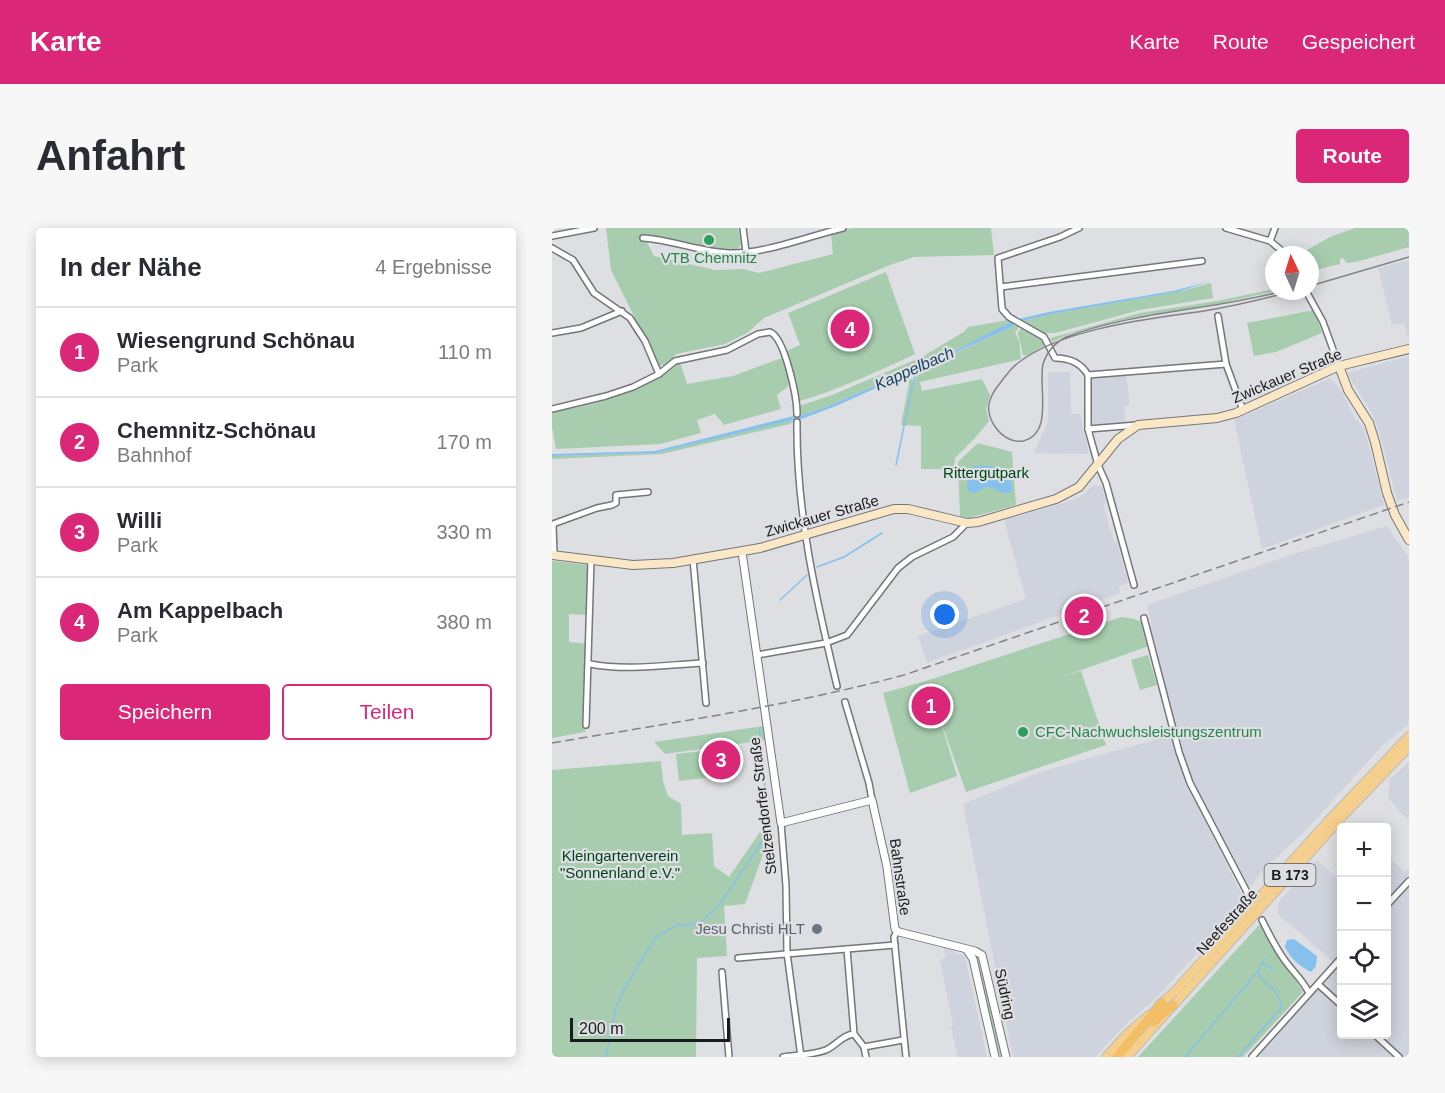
<!DOCTYPE html>
<html lang="de">
<head>
<meta charset="utf-8">
<style>
	body { margin:0; font-family:Arial,sans-serif; background:#f7f7f7; color:#2b2b33 }
	.controls { position:absolute; right:18px; bottom:18px; display:grid; overflow:hidden; border-radius:6px; box-shadow:0 3px 15px #0003 }
	.controls button { width:54px; height:54px; display:grid; place-items:center; padding:0; border:0; border-bottom:2px solid #e1e1e2; background:#fff; color:#2b2b33; font:30px sans-serif }
	.compass { position:absolute; left:713px; top:18px; width:54px; height:54px; border-radius:50%; background:#fff; box-shadow:0 3px 15px #0003; rotate:356deg }
	.scale { position:absolute; left:18px; bottom:15px; width:160px; box-sizing:border-box; padding-left:6px; border:3px solid #1a1b1c; border-top:0; font-size:16px; line-height:21px; white-space:nowrap; color:#1a1b1c; -webkit-text-stroke:4px #dedfe2; paint-order:stroke }
	.you { position:absolute; left:393px; top:387px; width:21px; height:21px; margin:-15px; border:4px solid #fff; border-radius:50%; background:#1a73e8; box-shadow:0 0 0 9px #1a73e833 }
	.badge { display:grid; place-items:center; width:39px; height:39px; border-radius:50%; background:#db2777; color:#fff; font-size:20px; font-weight:700 }
	.pin { position:absolute; translate:-50% -50%; border:3px solid #fff; box-shadow:0 2px 6px #0006 }
	.list { margin:0; padding:0; list-style:none }
	h2 { display:flex; justify-content:space-between; align-items:center; height:78px; margin:0; padding:0 24px; font-size:26px }
	h2 small { font-size:20px; font-weight:400; color:#7c7c81 }
	.list li { display:grid; grid-template-columns:39px 1fr auto; gap:18px; align-items:center; box-sizing:border-box; height:90px; padding:0 24px; border-top:2px solid #e1e1e2 }
	.list b { display:block; font-size:22px; white-space:nowrap }
	.list p { margin:0; font-size:20px; white-space:nowrap; color:#7c7c81 }
	.list em { font-size:20px; font-style:normal; color:#7c7c81 }
	.actions { display:flex; gap:12px; padding:18px 24px }
	.actions a { flex:1; padding:14px 0; border:2px solid #db2777; border-radius:6px; text-align:center; font-size:21px; color:#db2777 }
	.actions .main { background:#db2777; color:#fff }
	.icon { flex:none; width:33px; height:33px; fill:none; stroke:currentColor; stroke-width:2; stroke-linecap:round; stroke-linejoin:round }
	.map { position:relative; flex:none; width:857px; height:829px; overflow:hidden; border-radius:6px }
	header { display:flex; align-items:center; gap:36px; box-sizing:border-box; height:84px; padding:0 30px; background:#db2777; color:#fff }
	header strong { font-size:28px }
	nav { display:flex; gap:33px; margin-inline-start:auto; font-size:21px }
	.intro { display:flex; align-items:center; justify-content:space-between; box-sizing:border-box; height:144px; padding:0 36px }
	h1 { margin:0; font-size:42px }
	.button { padding:15px 27px; border-radius:6px; background:#db2777; color:#fff; font-size:21px; font-weight:700 }
	main { display:flex; gap:36px; padding:0 36px }
	aside { flex:1; background:#fff; border-radius:6px; box-shadow:0 3px 15px #0003 }
	.map>svg:first-child { display:block }
	.built { fill:#ced3dd }
	.green { fill:#a7cdae }
	.water { fill:#86c0ed }
	.lines { fill:none; stroke-linecap:round; stroke-linejoin:round }
	.stream { stroke:#86c0ed; stroke-width:1.5 }
	.minor-casing { stroke:#757679; stroke-width:8 }
	.tertiary-casing { stroke:#757679; stroke-width:9 }
	.secondary-casing { stroke:#757679; stroke-width:10 }
	.primary-casing { stroke:#babbbb; stroke-width:10 }
	.trunk-casing { stroke:#babbbb; stroke-width:11 }
	.minor { stroke:#fff; stroke-width:5 }
	.tertiary { stroke:#fff; stroke-width:7 }
	.secondary { stroke:#fae7c6; stroke-width:8 }
	.primary { stroke:#f5cf8d; stroke-width:8 }
	.trunk { stroke:#f2bf67; stroke-width:9 }
	.tram { stroke:#828385; stroke-width:1.5 }
	.rail { stroke:#828385; stroke-width:1.5; stroke-dasharray:9 4.5; stroke-linecap:butt }
	.leisure-dot { fill:#2e9e5b; stroke:#dedfe2; stroke-width:2 }
	.worship-dot { fill:#6b7280; stroke:#dedfe2; stroke-width:2 }
	.labels { text-anchor:middle; stroke-width:4.5; stroke-linejoin:round; paint-order:stroke }
	.shield { fill:#dedfe2; stroke:#555657; stroke-width:1.5 }
	.shield-label { font-size:14px; font-weight:bold; fill:#1a1b1c }
	.leisure-label { font-size:15px; fill:#27864d; stroke:#dedfe2 }
	.street-label { font-size:15px; fill:#1a1b1c; stroke:#dedfe2 }
	.park-label { font-size:15px; fill:#00451a; stroke:#dedfe2 }
	.worship-label { font-size:15px; fill:#5b616d; stroke:#dedfe2; text-anchor:end }
	.water-label { font-size:16px; font-style:italic; fill:#184361; stroke:#dedfe2 }
</style>
</head>
<body>
<header>
<strong>Karte</strong>
<nav><a>Karte</a><a>Route</a><a>Gespeichert</a></nav>
</header>
<div class="intro"><h1>Anfahrt</h1><a class="button">Route</a></div>
<main>
<aside>
<h2>In der Nähe<small>4 Ergebnisse</small></h2>
<ul class="list">
<li><span class="badge">1</span><div><b>Wiesengrund Schönau</b><p>Park</p></div><em>110 m</em></li>
<li><span class="badge">2</span><div><b>Chemnitz-Schönau</b><p>Bahnhof</p></div><em>170 m</em></li>
<li><span class="badge">3</span><div><b>Willi</b><p>Park</p></div><em>330 m</em></li>
<li><span class="badge">4</span><div><b>Am Kappelbach</b><p>Park</p></div><em>380 m</em></li>
</ul>
<div class="actions"><a class="main">Speichern</a><a>Teilen</a></div>
</aside>
<div class="map">
<svg width="857" height="829" viewBox="0 0 857 829">
	<rect width="100%" height="100%" fill="#dedfe2"/>
	<g class="built">
		<polygon points="857,32 857,115 852,95 840,97 826,40"/>
		<polygon points="857,128 857,269 845,273 829,210 820,185 795,145"/>
		<polygon points="496,144 518,144 519,186 528,186 537,226 482,225 496,193"/>
		<polygon points="574,146 578,177 572,178 574,196 543,198 540,194 539,182 540,148"/>
		<polygon points="779,150 791,166 802,189 812,200 832,277 710,321 682,192"/>
		<polygon points="542,257 550,259 554,274 551,276 562,314 565,314 576,355 567,358 568,365 375,435 366,408 474,371 452,292 516,274 528,269"/>
		<polygon points="835,298 857,330 857,496 830,518 756,600 711,642 701,656 695,659 641,555 628,520 598,403 599,394 595,377 732,329"/>
		<polygon points="620,507 629,542 693,674 600,774 575,795 543,829 461,829 411,576 488,544"/>
		<polygon points="857,534 857,593 836,570 838,551"/>
		<polygon points="835,628 853,644 857,640 857,829 706,829 786,738 726,686 726,675 765,632 789,653 790,806 834,806"/>
		<polygon points="392,719 401,720 402,725 413,728 435,829 406,829 399,800 401,797 388,733 393,729"/>
	</g>
	<g class="green">
		<polygon points="54,0 186,0 189,15 187,20 179,23 115,10 92,9 102,28 163,42 191,41 207,45 281,26 279,6 300,0 439,0 442,27 362,29 338,37 212,90 195,105 173,116 124,126 116,135 107,138 59,42"/>
		<polygon points="803,0 857,0 857,19 804,34 795,35 791,30 788,31 788,36 767,41 758,46 758,27 746,27 778,9"/>
		<path d="M334,44L363,126C325,144 288,161 248,173L244,151L232,124L248,117L236,85Z"/>
		<polygon points="659,55 661,70 588,82 503,105 492,105 469,93 500,86 625,64"/>
		<polygon points="722,61 722,63 725,63 655,78 583,89 517,106 500,114 498,110 588,85 665,73"/>
		<polygon points="762,82 770,105 724,124 702,128 695,95"/>
		<polygon points="456,92 459,94 432,109 272,180 247,188 247,178 280,167 370,129 413,103 416,99"/>
		<polygon points="464,97 467,99 463,105 467,112 469,131 368,154 370,163 430,151 438,167 434,182 437,193 423,210 403,230 402,241 369,241 369,198 349,197 358,150 362,154 363,150 372,139"/>
		<polygon points="469,100 488,111 493,117 474,128 471,127 466,105"/>
		<path d="M230,130L239,156L225,167L229,181L172,197L163,186L145,192L149,205L108,216L4,221L0,199V184C46,177 92,163 128,134L135,156L181,148Z"/>
		<polygon points="243,191 238,196 110,226 0,231 0,228 104,225"/>
		<polygon points="426,215 460,224 464,277 417,290 408,288 406,234"/>
		<polygon points="0,333 36,337 35,387 17,386 17,414 36,416 33,504 0,510"/>
		<polygon points="570,389 582,391 590,394 597,418 507,450 529,443 554,517 414,564 388,491 405,548 358,565 331,465 374,453"/>
		<polygon points="596,427 605,457 588,462 579,432"/>
		<polygon points="212,498 214,512 113,526 102,514"/>
		<polygon points="159,522 162,549 127,553 124,526"/>
		<polygon points="109,533 111,553 116,568 129,576 130,607 160,605 162,638 177,649 208,604 216,613 193,676 172,678 175,728 145,730 144,829 0,829 0,542"/>
		<polygon points="708,696 751,764 691,829 586,829"/>
		<polygon points="425,728 451,829 448,829 423,730"/>
	</g>
	<g class="water">
		<polygon points="659,53 625,64 500,86 469,93 467,91 497,84 621,63"/>
		<polygon points="459,94 462,98 284,178 247,192 247,188 272,180 404,122"/>
		<polygon points="242,188 243,191 237,193 104,225 0,228 0,226 103,223"/>
		<polygon points="422,238 439,238 459,244 460,265 449,265 442,260 434,259 423,265 417,264 415,259 417,242"/>
		<path d="M742,711L765,728L764,738L759,744C746,737 740,732 733,719L735,712Z"/>
	</g>
	<g class="lines">
		<g class="stream">
			<polyline points="344,237 362,150 371,138"/>
			<polyline points="265,339 292,329 330,305"/>
			<polyline points="228,372 255,347"/>
			<polyline points="711,735 723,743"/>
			<polyline points="54,829 63,782 72,761 103,710 127,696 132,698 149,694 168,676 214,608 213,560 207,500"/>
			<polyline points="633,829 706,743"/>
			<path d="M686,829L729,780C729,759 706,753 706,744C707,740 711,734 713,730"/>
		</g>
		<g class="minor-casing">
			<g id="minor">
				<polyline points="191,0 194,24"/>
				<path d="M527,0L508,9L446,30L450,81L457,89L492,109L503,130C517,130 529,135 536,147V201L546,237L554,255L582,357"/>
				<polyline points="674,0 718,13 735,27"/>
				<polyline points="0,8 42,0"/>
				<path d="M91,10C121,12 148,24 178,25C212,26 257,8 291,0"/>
				<polyline points="718,13 723,0"/>
				<polyline points="0,20 21,32 42,65 78,90 93,113 107,146"/>
				<polyline points="449,59 650,33"/>
				<polyline points="754,63 771,94 787,138"/>
				<polyline points="666,88 674,136 691,182"/>
				<polyline points="0,105 29,100 70,83"/>
				<polyline points="536,147 674,136"/>
				<path d="M0,181L54,168L81,159L107,146L123,133L175,122L206,106L218,104C233,110 245,169 245,186"/>
				<path d="M245,194C244,283 264,371 285,458"/>
				<polyline points="536,201 585,197"/>
				<polyline points="2,327 1,296 45,280 60,277 64,275 64,267 96,264"/>
				<polyline points="141,331 154,475"/>
				<polyline points="592,390 627,524 638,555 696,666"/>
				<polyline points="205,427 274,415 295,407 346,340 360,329 401,309 415,295"/>
				<path d="M38,436C75,443 113,437 151,435"/>
				<polyline points="293,474 317,555 320,572"/>
				<polyline points="34,497 39,332"/>
				<polyline points="229,595 234,658 235,725 249,829"/>
				<polyline points="834,678 857,653"/>
				<path d="M710,692C717,706 724,721 734,734C743,746 750,751 757,765"/>
				<polyline points="345,703 342,709 354,829"/>
				<polyline points="295,721 302,806 312,819 314,829"/>
				<polyline points="186,730 343,717"/>
				<polyline points="170,744 177,829"/>
				<polyline points="766,756 790,778"/>
				<polyline points="822,806 847,829"/>
				<polyline points="312,819 351,812"/>
				<path d="M231,829C245,827 261,827 274,822C285,817 290,807 302,806"/>
				<polyline points="700,829 790,729"/>
			</g>
		</g>
		<g class="tertiary-casing">
			<g id="tertiary">
				<polyline points="190,324 229,595 320,572 335,639 343,701 347,704 423,723 430,727 454,829"/>
				<polyline points="415,722 421,731 443,829"/>
			</g>
		</g>
		<g class="secondary-casing">
			<g id="secondary">
				<polyline points="787,138 796,162 817,195 823,214 835,265 843,287 857,312"/>
				<polyline points="0,327 81,337 121,335 208,320 342,281 356,281 415,295 426,294 504,271 527,259 566,211 586,197 665,190 684,185 787,138 857,121"/>
			</g>
		</g>
		<g class="primary-casing">
			<g id="primary">
				<polyline points="606,778 623,763 776,593 857,508"/>
				<polyline points="554,829 576,805 597,787"/>
				<polyline points="575,829 792,587 857,519"/>
			</g>
		</g>
		<g class="trunk-casing">
			<g id="trunk">
				<polyline points="601,794 621,777"/>
				<polyline points="565,829 610,775"/>
			</g>
		</g>
		<use href="#minor" class="minor"/>
		<use href="#tertiary" class="tertiary"/>
		<use href="#secondary" class="secondary"/>
		<use href="#primary" class="primary"/>
		<use href="#trunk" class="trunk"/>
		<g class="tram">
			<polyline points="758,58 857,29"/>
			<path d="M731,63C660,82 584,83 514,109C503,115 495,123 491,136C486,158 502,206 471,213C460,215 450,208 444,200C433,185 435,173 445,159C452,151 457,141 466,135C511,100 597,91 652,83C682,78 712,71 741,63"/>
		</g>
		<path class="rail" d="M0,515C118,495 237,478 352,447L857,274"/>
	</g>
	<g class="leisure-dot">
		<circle cx="157" cy="12" r="6"/>
		<circle cx="471" cy="504" r="6"/>
	</g>
	<circle class="worship-dot" cx="265" cy="701" r="6"/>
	<g class="labels">
		<rect class="shield" x="712.5" y="636" width="51" height="22" rx="4.5"/>
		<g class="shield-label">
			<text x="738" y="652">B 173</text>
		</g>
		<g class="leisure-label">
			<text x="157" y="35">VTB Chemnitz</text>
			<text x="483" y="509" text-anchor="start">CFC-Nachwuchsleistungszentrum</text>
		</g>
		<g class="street-label">
			<text transform="translate(735 148) rotate(-23)" y="5">Zwickauer Straße</text>
			<text transform="translate(270 288) rotate(-16)" y="5">Zwickauer Straße</text>
			<text transform="translate(211 578) rotate(-97)" y="5">Stelzendorfer Straße</text>
			<text transform="translate(348 649) rotate(82)" y="5">Bahnstraße</text>
			<text transform="translate(675 694) rotate(-48)" y="5">Neefestraße</text>
			<text transform="translate(453 766) rotate(78)" y="5">Südring</text>
		</g>
		<g class="park-label">
			<text x="434" y="250">Rittergutpark</text>
			<text x="68" y="633">Kleingartenverein<tspan x="68" dy="17">"Sonnenland e.V."</tspan></text>
		</g>
		<g class="worship-label">
			<text x="253" y="706">Jesu Christi HLT</text>
		</g>
		<g class="water-label">
			<text transform="translate(362 140) rotate(-24)" y="6">Kappelbach</text>
		</g>
	</g>
</svg>
<div class="controls">
<button>+</button>
<button>−</button>
<button><svg class="icon" aria-label="locate" viewBox="0 0 24 24"><circle cx="12" cy="12" r="6"/><path d="M12 2v4M12 18v4M2 12h4M18 12h4"/></svg></button>
<button><svg class="icon" aria-label="layers" viewBox="0 0 24 24"><path d="M12 4l9 5-9 5-9-5zM3 14l9 5 9-5"/></svg></button>
</div>
<svg class="compass" viewBox="-18 -18 36 36"><path d="M0-13l5 13h-10z" fill="#e53935"/><path d="M0 13l5-13h-10z" fill="#7c7c81"/></svg>
<div class="scale">200 m</div>
<div class="you"></div>
<div class="pin badge" style="left:379px;top:478px">1</div>
<div class="pin badge" style="left:532px;top:388px">2</div>
<div class="pin badge" style="left:169px;top:532px">3</div>
<div class="pin badge" style="left:298px;top:101px">4</div>
</div>
</main>
</body>
</html>
